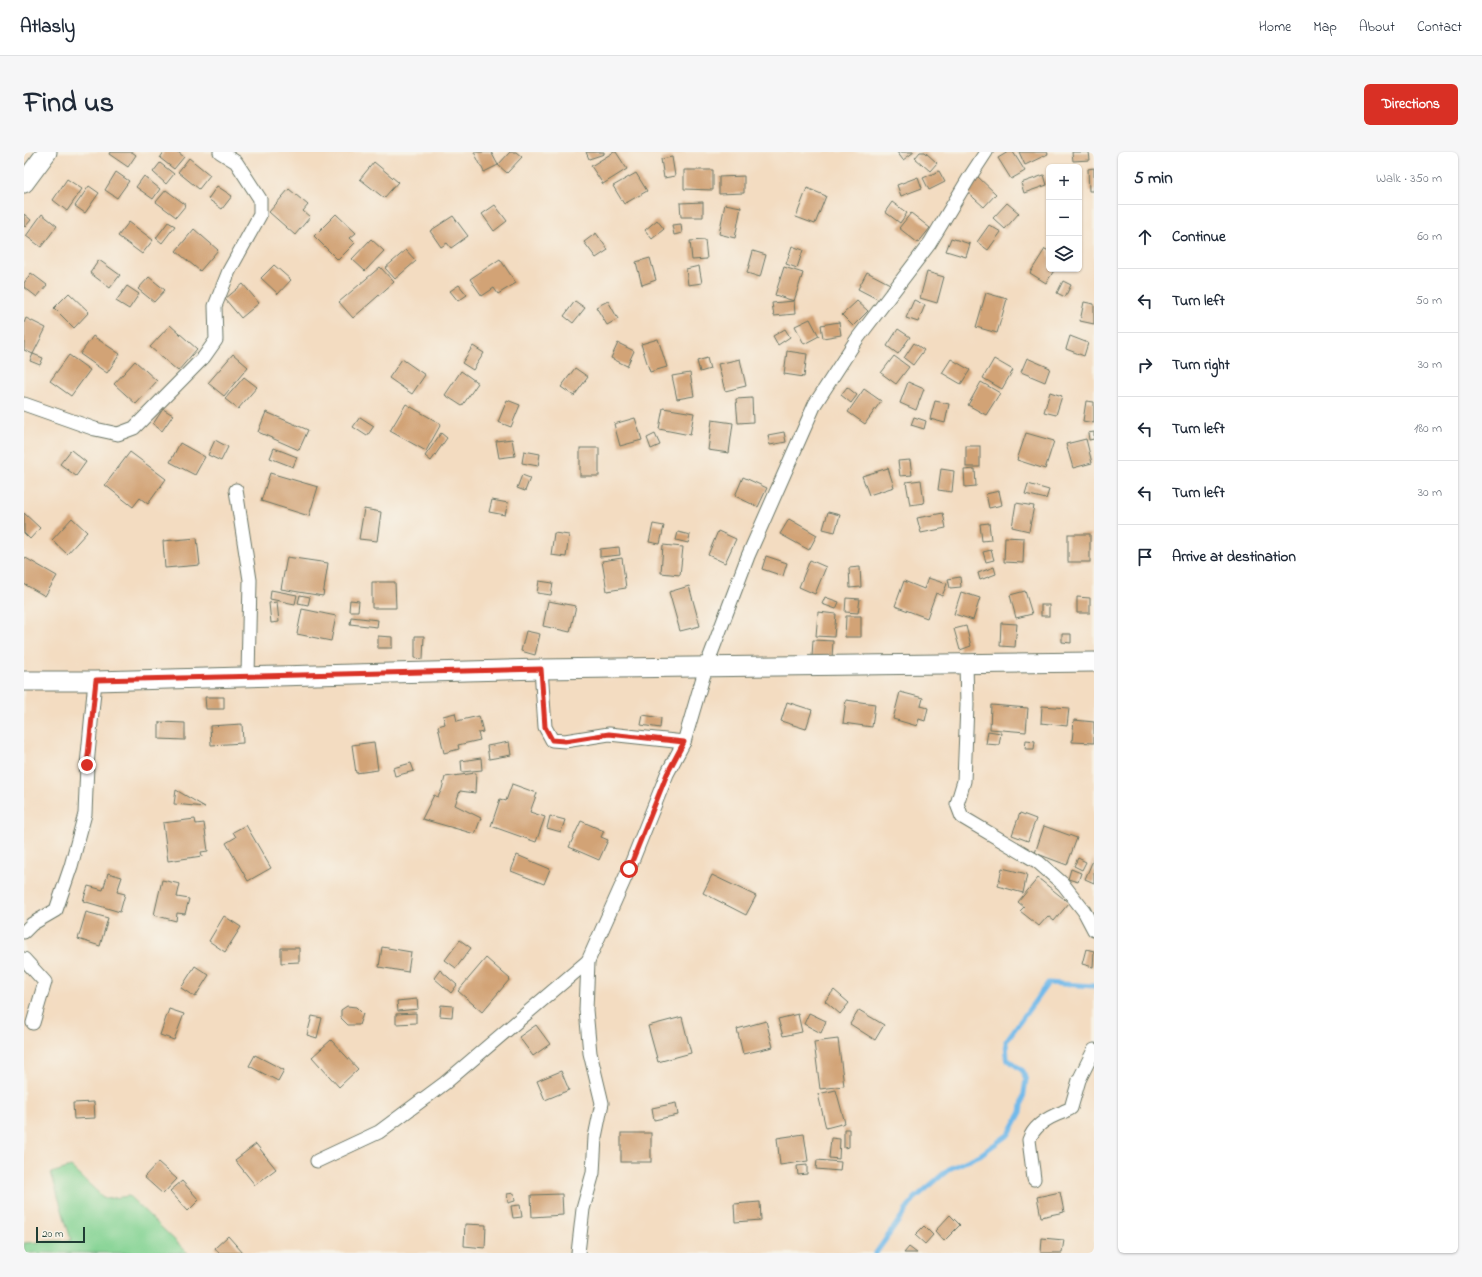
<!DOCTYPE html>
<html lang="en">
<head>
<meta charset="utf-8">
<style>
	body { margin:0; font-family:"Indie Flower",sans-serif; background:#f6f6f7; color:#1f2937 }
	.controls { position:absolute; right:12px; top:12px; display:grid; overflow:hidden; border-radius:6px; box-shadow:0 1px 3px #0004 }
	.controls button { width:36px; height:36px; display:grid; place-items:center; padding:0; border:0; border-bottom:1px solid #e0e1e3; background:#fff; color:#1f2937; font:20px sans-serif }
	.scale { position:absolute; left:12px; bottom:10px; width:49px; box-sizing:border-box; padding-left:4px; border:2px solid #1f3d34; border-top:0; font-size:11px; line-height:14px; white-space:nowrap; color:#1f3d34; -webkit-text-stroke:3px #f7f3e8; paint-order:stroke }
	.stop { position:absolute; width:12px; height:12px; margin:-9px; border:3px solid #d93025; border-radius:50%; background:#fff }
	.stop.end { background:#d93025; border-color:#fff; box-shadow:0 1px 4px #0008 }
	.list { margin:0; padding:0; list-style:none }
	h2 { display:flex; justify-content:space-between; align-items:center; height:52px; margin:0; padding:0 16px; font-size:17px }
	h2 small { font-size:13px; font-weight:400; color:#747a83 }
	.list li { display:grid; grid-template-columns:26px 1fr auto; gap:12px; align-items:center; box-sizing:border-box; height:64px; padding:0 16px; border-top:1px solid #e0e1e3 }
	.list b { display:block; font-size:15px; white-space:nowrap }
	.list em { font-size:13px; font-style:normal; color:#747a83 }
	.icon { flex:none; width:22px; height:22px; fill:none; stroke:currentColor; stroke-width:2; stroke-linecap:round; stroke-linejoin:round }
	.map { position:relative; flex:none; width:1070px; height:1101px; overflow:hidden; border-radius:6px }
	header { display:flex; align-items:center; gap:24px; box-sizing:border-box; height:56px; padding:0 20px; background:#fff; border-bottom:1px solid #e0e1e3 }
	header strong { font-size:19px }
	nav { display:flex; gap:22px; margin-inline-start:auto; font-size:14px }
	.intro { display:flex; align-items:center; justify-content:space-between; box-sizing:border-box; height:96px; padding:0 24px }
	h1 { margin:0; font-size:28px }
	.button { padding:10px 18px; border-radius:6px; background:#d93025; color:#fff; font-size:14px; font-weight:700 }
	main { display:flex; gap:24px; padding:0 24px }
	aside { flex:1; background:#fff; border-radius:6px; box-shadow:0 1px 3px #0004 }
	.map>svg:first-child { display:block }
	.green { fill:#83d393; stroke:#518864 }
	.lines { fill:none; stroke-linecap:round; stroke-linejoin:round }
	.stream { stroke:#72baea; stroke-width:5 }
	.building { fill:#d2a376 }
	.street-casing { stroke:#697565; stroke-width:15 }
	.secondary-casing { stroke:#697565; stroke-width:21 }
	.street { stroke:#fff; stroke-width:13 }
	.secondary { stroke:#fff; stroke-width:19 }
	.route { stroke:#d93025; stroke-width:5 }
</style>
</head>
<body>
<header>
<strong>Atlasly</strong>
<nav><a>Home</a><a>Map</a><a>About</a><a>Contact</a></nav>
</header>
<div class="intro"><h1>Find us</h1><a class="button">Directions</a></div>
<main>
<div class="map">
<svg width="1070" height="1101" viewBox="0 0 1070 1101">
	<rect width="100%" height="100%" fill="#f7f3e8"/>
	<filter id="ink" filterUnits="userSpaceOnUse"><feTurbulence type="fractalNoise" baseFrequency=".025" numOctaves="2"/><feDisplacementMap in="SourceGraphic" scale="8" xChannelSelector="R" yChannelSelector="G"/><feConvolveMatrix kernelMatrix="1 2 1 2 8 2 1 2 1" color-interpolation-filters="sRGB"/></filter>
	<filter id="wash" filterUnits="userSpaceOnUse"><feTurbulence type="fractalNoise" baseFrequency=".012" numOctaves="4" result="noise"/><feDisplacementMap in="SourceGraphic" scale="16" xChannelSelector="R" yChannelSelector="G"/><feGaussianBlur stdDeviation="0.9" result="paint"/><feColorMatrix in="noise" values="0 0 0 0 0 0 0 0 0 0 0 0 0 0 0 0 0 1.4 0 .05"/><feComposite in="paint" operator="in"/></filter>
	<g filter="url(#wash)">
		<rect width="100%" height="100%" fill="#f3dcc1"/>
		<polygon class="green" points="47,1015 81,1047 105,1044 164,1101 0,1101 0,1091 47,1088 27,1021"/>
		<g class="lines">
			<polyline class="stream" points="852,1101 890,1047 925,1017 956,1003 985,982 997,960 1002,928 999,919 983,907 982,889 1024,831 1070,834"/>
		</g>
		<g id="blocks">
			<g class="building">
				<polygon points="86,0 108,0 112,3 104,15 85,2"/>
				<polygon points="140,0 154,0 160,5 150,17 136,6"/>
				<polygon points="450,0 467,0 474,13 460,20"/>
				<polygon points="486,0 492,0 498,5 483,21 474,13"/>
				<polygon points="562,0 580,0 580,2 565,7"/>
				<polygon points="590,0 592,0 603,17 579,32 567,14"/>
				<polygon points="873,0 890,0 879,8"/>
				<polygon points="896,0 901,0 913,11 906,19 891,6"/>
				<polygon points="984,0 989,0 1001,19 987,27 974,6"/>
				<polygon points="995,0 1023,0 1024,2 1001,13"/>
				<polygon points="1048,0 1065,0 1066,8 1049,9"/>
				<polygon points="648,5 651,24 640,26 637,7"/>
				<polygon points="165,6 186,23 175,37 154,20"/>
				<polygon points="350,10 374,30 360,46 336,27"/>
				<polygon points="136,11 150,22 142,32 129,20"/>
				<polygon points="1070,16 1070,39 1065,39 1064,17"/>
				<polygon points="660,18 689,18 689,38 660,37"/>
				<polygon points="915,19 921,30 905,38 899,26"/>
				<polygon points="92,20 105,29 93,46 81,38"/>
				<polygon points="612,21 623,39 600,52 589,34"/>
				<polygon points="1020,23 1023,33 1000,41 997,31"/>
				<polygon points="120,24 136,37 129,47 112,35"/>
				<polygon points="720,24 720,41 695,42 695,25"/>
				<polygon points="953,24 972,42 960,55 941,38"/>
				<polygon points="894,25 898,36 877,44 873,33"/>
				<polygon points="43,27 58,37 43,59 29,48"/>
				<polygon points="65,34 75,41 61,61 51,54"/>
				<polygon points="193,34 208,44 198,57 184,47"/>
				<polygon points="783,36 802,44 791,72 772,65"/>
				<polygon points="265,37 284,53 279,59 286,65 271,83 245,60"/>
				<polygon points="142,38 162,53 152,65 132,50"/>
				<polygon points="679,50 679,65 657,65 656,51"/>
				<polygon points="868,50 883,61 876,71 861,60"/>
				<polygon points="983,51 995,61 981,77 969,66"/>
				<polygon points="701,52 717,55 711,86 695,82"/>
				<polygon points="471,53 483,69 470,79 458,62"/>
				<polygon points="887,61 906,76 894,91 875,76"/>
				<polygon points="0,62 7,68 1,75 0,74"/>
				<polygon points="18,62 33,74 17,95 2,84"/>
				<polygon points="312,62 332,81 326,86 331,91 314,108 290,84"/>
				<polygon points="429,64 444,84 427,96 423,91 417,95 406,79"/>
				<polygon points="633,68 640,77 628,87 621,78"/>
				<polygon points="105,70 129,88 118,102 94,84"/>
				<polygon points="144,70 151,74 138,91 132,86"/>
				<polygon points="657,72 658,81 650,83 648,73"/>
				<polygon points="965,73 977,80 964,98 953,90"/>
				<polygon points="170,77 194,98 176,119 152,99"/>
				<polygon points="572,81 584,98 572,106 560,90"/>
				<polygon points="927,86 946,92 942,105 922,99"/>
				<polygon points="347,87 360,99 341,119 328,107"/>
				<polygon points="681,88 683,107 668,108 666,89"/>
				<polygon points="768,94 779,98 773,116 762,112"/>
				<polygon points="1021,97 1025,99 1025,117 1031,117 1022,131 1006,121"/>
				<polygon points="382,98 392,109 371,127 361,116"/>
				<polygon points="729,99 742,103 736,125 723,121"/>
				<polygon points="626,106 632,128 618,133 612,110"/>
				<polygon points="476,107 492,131 474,142 470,136 458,144 446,127"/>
				<polygon points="75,108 96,123 86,136 66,121"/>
				<polygon points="250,113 267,128 254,142 237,126"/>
				<polygon points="675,114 678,131 664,133 662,117"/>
				<polygon points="356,115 370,130 329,166 315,150"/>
				<polygon points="760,115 779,121 770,149 751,143"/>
				<polygon points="843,120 866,132 857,149 834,137"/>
				<polygon points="903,120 920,125 913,151 896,146"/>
				<polygon points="7,121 23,133 13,145 0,135 0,131"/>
				<polygon points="125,125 141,138 130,150 114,137"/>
				<polygon points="1039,129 1047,133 1041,145 1033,141"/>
				<polygon points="219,132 235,151 217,166 201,147"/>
				<polygon points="435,133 443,143 434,149 426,139"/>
				<polygon points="103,134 115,142 105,157 92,149"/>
				<polygon points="45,141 65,160 50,176 30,156"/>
				<polygon points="962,141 983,147 973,181 952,175"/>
				<polygon points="890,148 901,153 894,170 882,166"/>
				<polygon points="551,149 561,156 549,171 540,164"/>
				<polygon points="584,149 594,167 583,173 572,155"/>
				<polygon points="770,149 771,162 750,164 748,151"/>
				<polygon points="833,149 844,159 829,174 818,163"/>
				<polygon points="1060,150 1070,152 1070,172 1056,169"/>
				<polygon points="2,166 22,176 9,202 0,198 0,171"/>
				<polygon points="786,167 795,184 780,192 771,174"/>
				<polygon points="815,170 817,183 799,186 797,173"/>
				<polygon points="146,173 173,197 154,219 126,195"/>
				<polygon points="761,177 766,185 754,193 749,184"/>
				<polygon points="874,177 886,185 874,202 863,194"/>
				<polygon points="69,184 96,202 83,221 56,202"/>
				<polygon points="1046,184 1064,191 1060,204 1042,197"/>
				<polygon points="634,187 643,215 626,220 617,192"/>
				<polygon points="594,191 610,199 603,214 587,206"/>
				<polygon points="890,191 900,198 889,213 880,206"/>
				<polygon points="449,194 460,201 449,218 438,211"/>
				<polygon points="763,199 783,202 780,225 760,222"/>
				<polygon points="9,202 19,206 16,213 6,209"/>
				<polygon points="209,202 224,215 200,244 184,231"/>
				<polygon points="45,203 66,218 47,244 26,229"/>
				<polygon points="870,204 885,215 872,232 857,221"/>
				<polygon points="683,206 686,217 676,220 673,209"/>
				<polygon points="1003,206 1026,216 1021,230 997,220"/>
				<polygon points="378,207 401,223 388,242 365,226"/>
				<polygon points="716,207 722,234 701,239 694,212"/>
				<polygon points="927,207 946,218 937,232 918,221"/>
				<polygon points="970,207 989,218 978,237 959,226"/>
				<polygon points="111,209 133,229 112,252 90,232"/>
				<polygon points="551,216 564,225 550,244 537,235"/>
				<polygon points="437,219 454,231 438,254 421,243"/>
				<polygon points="666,221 670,244 653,247 648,224"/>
				<polygon points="220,225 233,235 214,257 201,247"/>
				<polygon points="884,230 900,237 892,258 876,251"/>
				<polygon points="957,230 976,241 962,263 944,253"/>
				<polygon points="823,235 833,243 827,251 817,243"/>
				<polygon points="840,237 857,249 841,272 824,260"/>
				<polygon points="1026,240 1038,244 1032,263 1020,260"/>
				<polygon points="728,246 729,270 714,271 712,247"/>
				<polygon points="483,248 496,253 487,275 474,270"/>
				<polygon points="911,249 925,252 921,271 906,267"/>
				<polygon points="1062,249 1070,250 1070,271 1059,269"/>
				<polygon points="382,252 417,272 402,299 366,279"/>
				<polygon points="639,256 670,261 666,283 635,277"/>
				<polygon points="139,257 149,263 138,279 129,272"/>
				<polygon points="242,260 284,278 275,298 234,280"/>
				<polygon points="336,265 350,274 343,284 329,275"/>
				<polygon points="890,265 902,269 900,277 887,273"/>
				<polygon points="611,266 618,288 596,294 590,272"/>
				<polygon points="688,268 709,271 705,301 684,298"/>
				<polygon points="760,280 762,290 746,293 744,283"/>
				<polygon points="1070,280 1070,287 1065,288 1064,281"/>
				<polygon points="417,281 423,286 407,309 401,304"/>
				<polygon points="1002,281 1030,289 1021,317 993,308"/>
				<polygon points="631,282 636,293 627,297 623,286"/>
				<polygon points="488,287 491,304 475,306 472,289"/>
				<polygon points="1062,287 1068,311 1049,316 1042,292"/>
				<polygon points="191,288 204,295 197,309 184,303"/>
				<polygon points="156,291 181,305 171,323 146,310"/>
				<rect x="942" y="294" width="14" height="21"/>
				<polygon points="250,296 273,305 269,315 246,306"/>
				<rect x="556" y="296" width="19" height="28"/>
				<polygon points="47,298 62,310 52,324 36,312"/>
				<polygon points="500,299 516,302 514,314 498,311"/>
				<polygon points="106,300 142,327 124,352 116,346 109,355 81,333"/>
				<polygon points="886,308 888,323 876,324 874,309"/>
				<polygon points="864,316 870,335 845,343 838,324"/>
				<polygon points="917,317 930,319 928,340 914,338"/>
				<polygon points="951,317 952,334 941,335 940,318"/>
				<polygon points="246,321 294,335 285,364 237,349"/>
				<polygon points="498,323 506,326 501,339 493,336"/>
				<polygon points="719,325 743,336 734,355 711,344"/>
				<polygon points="897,328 900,351 886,353 882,330"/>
				<polygon points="1004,332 1025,338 1022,347 1001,342"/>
				<polygon points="975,339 978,353 965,356 962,342"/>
				<polygon points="468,348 484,351 481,363 465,360"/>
				<polygon points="992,351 1010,354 1005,379 988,375"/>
				<polygon points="340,357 357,360 353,389 335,387"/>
				<polygon points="804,360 816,363 811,380 799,377"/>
				<polygon points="0,361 16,376 6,387 0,381"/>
				<polygon points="919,361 922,376 897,381 893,366"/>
				<polygon points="48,366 63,380 43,402 28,388"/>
				<polygon points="765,367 793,383 785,398 756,382"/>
				<polygon points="965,371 967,388 958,389 956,372"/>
				<polygon points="629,372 640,374 636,392 625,390"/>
				<polygon points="694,379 712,387 701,411 684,403"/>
				<polygon points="654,380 666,383 664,391 652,388"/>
				<polygon points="530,381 545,383 542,405 527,403"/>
				<rect x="1044" y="382" width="22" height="28"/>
				<polygon points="981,385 1000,386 999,411 980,410"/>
				<polygon points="173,386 176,413 141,416 139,389"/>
				<polygon points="639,393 659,395 656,423 637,421"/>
				<polygon points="595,395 596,403 576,405 576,397"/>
				<polygon points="967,398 970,408 962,410 959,400"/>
				<polygon points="742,404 763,411 759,424 738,417"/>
				<polygon points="0,405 33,424 21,444 0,432"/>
				<polygon points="263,405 304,411 299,444 257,437"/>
				<polygon points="598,406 602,436 583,439 578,409"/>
				<polygon points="786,408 802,415 791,442 775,435"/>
				<polygon points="836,415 837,435 826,436 825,416"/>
				<polygon points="970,415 972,422 956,428 954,421"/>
				<polygon points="936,425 937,435 926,436 924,427"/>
				<polygon points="904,426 923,432 918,444 912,441 903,466 871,454 880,429 900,437"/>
				<polygon points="515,429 529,431 527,443 513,441"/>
				<polygon points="348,430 371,430 372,456 348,456"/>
				<polygon points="665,434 676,474 656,479 645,440"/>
				<polygon points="247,438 273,443 271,452 246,447"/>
				<polygon points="1001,439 1008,462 992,466 986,443"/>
				<polygon points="937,440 956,446 949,468 930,462"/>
				<polygon points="276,443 286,445 284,453 274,451"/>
				<polygon points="801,445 815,450 812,457 798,452"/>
				<polygon points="1053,445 1066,446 1066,461 1053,461"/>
				<polygon points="822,446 836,447 834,461 821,460"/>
				<polygon points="326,448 335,449 334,459 325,459"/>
				<polygon points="524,449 552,454 546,480 519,474"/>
				<polygon points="253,450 255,470 247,471 245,451"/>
				<rect x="1017" y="453" width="8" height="11"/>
				<polygon points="278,457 312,464 307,489 273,482"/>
				<polygon points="794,460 812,462 810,485 792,484"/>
				<polygon points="822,464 837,464 837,485 821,485"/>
				<polygon points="327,465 354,468 353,475 326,472"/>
				<polygon points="977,471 993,472 991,495 976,494"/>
				<polygon points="942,474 947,494 936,498 930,477"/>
				<polygon points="502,479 516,482 511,503 497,499"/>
				<polygon points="1038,482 1047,482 1047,491 1038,490"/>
				<polygon points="354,484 368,485 368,496 354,496"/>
				<polygon points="391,484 400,484 399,507 391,506"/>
				<polygon points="789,488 809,489 808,506 788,505"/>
				<polygon points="876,540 899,546 897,554 904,556 901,569 895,567 893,574 869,567"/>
				<polygon points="181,545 200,545 200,557 182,557"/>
				<polygon points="822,548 851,552 848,575 819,571"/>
				<polygon points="763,550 788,558 782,577 757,569"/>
				<polygon points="967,553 1004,556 1002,580 966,577"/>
				<polygon points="1018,554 1045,556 1043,574 1017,571"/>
				<polygon points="431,561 433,569 455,564 459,580 454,581 456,588 434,593 435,597 420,601 414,574 421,572 419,564"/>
				<polygon points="619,563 637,566 636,576 617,573"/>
				<polygon points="1050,568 1070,570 1070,591 1048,590"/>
				<polygon points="135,570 161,571 161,588 135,587"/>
				<polygon points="218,572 219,591 187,593 186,574"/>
				<polygon points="964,579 977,581 975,593 962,592"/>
				<polygon points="1002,588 1011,589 1010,597 1001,597"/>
				<polygon points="350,590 354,618 332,621 328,593"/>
				<polygon points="485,590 487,603 465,607 463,594"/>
				<polygon points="457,606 458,618 438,620 437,609"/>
				<polygon points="387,611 390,619 371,624 369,616"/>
				<polygon points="452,621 451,641 436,639 431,653 457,666 451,682 398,667 410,643 414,645 418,637 421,625"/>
				<polygon points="488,632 513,641 506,660 521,665 512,690 467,674 476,647 482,649"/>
				<polygon points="152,638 181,655 150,652"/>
				<polygon points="996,661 1012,667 1004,689 988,683"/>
				<polygon points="526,664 541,668 537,680 523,676"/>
				<polygon points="171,667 172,672 180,671 184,699 177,700 178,704 144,709 139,671"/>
				<polygon points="557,669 580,679 577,685 584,688 575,708 545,695"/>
				<polygon points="222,673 247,716 224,729 202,691 212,685 209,680"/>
				<polygon points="1020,674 1053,686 1043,713 1011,701"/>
				<polygon points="493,703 526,717 520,732 487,719"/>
				<polygon points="1054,706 1062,710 1058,718 1050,714"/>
				<polygon points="1070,706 1070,731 1061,727"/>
				<polygon points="978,716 1003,722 999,741 974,734"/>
				<polygon points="1047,717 1057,721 1054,730 1044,727"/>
				<polygon points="84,721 98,725 93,740 101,742 96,760 59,749 64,734 79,738"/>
				<polygon points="688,723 732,744 722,763 679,741"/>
				<polygon points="1014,726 1045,751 1030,769 1024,764 1015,774 996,759 1000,755 994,750"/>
				<polygon points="138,728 156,732 153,745 165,747 161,762 153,761 152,769 130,763"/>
				<polygon points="62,760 84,766 76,794 54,787"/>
				<polygon points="200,764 217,775 201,800 185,789"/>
				<polygon points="436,788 447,796 432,816 421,808"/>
				<polygon points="358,795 387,800 384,820 355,815"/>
				<polygon points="257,796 275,796 275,810 257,811"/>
				<polygon points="1062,797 1070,799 1069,815 1058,812"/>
				<polygon points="462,806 486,827 458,860 434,839"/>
				<polygon points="171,814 185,823 171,845 157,836"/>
				<polygon points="416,818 433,833 427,841 410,826"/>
				<polygon points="810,838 825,851 816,862 801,849"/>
				<polygon points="393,847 394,857 374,859 373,849"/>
				<polygon points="417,853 429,854 428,865 416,864"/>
				<polygon points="323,854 332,855 339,862 335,873 324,873 317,866 317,858"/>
				<polygon points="145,857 160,862 150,888 136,883"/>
				<polygon points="835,858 860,873 851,888 826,872"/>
				<polygon points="392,861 392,871 372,872 372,862"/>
				<polygon points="785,861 802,869 797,881 780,872"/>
				<polygon points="774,862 778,880 759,884 754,867"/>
				<polygon points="288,864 298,866 293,886 283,883"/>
				<polygon points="658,865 667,901 634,910 624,874"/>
				<polygon points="742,869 749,895 719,902 713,877"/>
				<polygon points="512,873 526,892 509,904 495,885"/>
				<polygon points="814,887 820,934 796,937 790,890"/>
				<polygon points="307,888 334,917 315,935 288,905"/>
				<polygon points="231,903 260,918 254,929 225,914"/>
				<polygon points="537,919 545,938 521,948 513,929"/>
				<polygon points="812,938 821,971 802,976 794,942"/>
				<polygon points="70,950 71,966 50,967 49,951"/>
				<polygon points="652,951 654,963 630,968 628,956"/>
				<polygon points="820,977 825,977 825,995 820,996"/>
				<rect x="597" y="981" width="30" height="29"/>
				<polygon points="780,982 784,1009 756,1013 753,986"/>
				<polygon points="807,986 816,987 815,1007 805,1006"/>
				<polygon points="232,992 252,1017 231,1033 211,1008"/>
				<polygon points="793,1008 817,1010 816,1019 792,1017"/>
				<polygon points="134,1010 153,1027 139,1042 120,1025"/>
				<polygon points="783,1013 783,1022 774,1023 773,1014"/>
				<polygon points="158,1029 175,1048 164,1059 146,1039"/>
				<polygon points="1036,1040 1040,1060 1017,1065 1013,1045"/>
				<polygon points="490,1041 491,1049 484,1051 483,1042"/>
				<polygon points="538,1042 539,1063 508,1065 507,1043"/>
				<polygon points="736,1050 737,1068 711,1070 710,1052"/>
				<polygon points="496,1053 498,1065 489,1066 487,1054"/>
				<polygon points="926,1063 936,1073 920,1089 911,1079"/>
				<polygon points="441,1072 462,1073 461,1096 440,1094"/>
				<polygon points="900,1074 909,1083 901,1092 891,1083"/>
				<polygon points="204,1084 219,1101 195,1101 191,1096"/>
				<polygon points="1018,1086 1040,1088 1038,1101 1017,1101"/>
				<polygon points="885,1095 893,1101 880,1101"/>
			</g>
		</g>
	</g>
	<g filter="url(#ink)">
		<use href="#blocks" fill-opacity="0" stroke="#697565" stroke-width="1"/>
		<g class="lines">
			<g class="street-casing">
				<g id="street">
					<polyline points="0,252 71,277 94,282 110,276 180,205 192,188 191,154 205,119 236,63 236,47 212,10 196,0"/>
					<polyline points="212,338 226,428 224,524"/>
					<polyline points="942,512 943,553 940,629 933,652 938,665 1014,710 1039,732 1060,759 1070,778"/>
					<polyline points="517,517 521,575 528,588 541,589 585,582 660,590"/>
					<polyline points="0,780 8,772 32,758 47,714 61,662 63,613 71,529"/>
					<polyline points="0,807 21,830 9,871"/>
					<polyline points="293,1009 355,980 421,931 564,809"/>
					<path d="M1010,1027L1005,988C1010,973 1025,965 1039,960C1042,958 1045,958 1047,956L1055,928L1070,898"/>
					<polyline points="554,1101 559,1057 569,1021 571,985 578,951 566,901 562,858 564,809 605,717 643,622 660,590 682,515 724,404 791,252 833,187 906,91 945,26 962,0"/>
				</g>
			</g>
			<g class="secondary-casing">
				<g id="secondary">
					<polyline points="0,31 23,0"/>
					<polyline points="0,529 71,529 517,517 1070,510"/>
				</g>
			</g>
			<use href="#street" class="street"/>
			<use href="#secondary" class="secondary"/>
		</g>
	</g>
	<g class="lines" filter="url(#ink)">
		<polyline class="route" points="63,613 72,528 517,517 521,575 528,588 541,589 585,582 660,590 643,622 605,717"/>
	</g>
</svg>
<div class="controls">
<button>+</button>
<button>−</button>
<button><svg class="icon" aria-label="layers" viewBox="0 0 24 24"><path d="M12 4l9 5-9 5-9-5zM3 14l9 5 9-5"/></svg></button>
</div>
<div class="scale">20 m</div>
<div class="stop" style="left:605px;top:717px"></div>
<div class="stop end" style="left:63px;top:613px"></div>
</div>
<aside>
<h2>5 min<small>Walk · 350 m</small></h2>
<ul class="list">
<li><svg class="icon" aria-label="ahead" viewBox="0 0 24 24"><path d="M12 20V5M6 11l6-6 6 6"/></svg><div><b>Continue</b></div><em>60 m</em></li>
<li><svg class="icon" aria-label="left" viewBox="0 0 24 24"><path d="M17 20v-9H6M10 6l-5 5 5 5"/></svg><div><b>Turn left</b></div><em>50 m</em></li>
<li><svg class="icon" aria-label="right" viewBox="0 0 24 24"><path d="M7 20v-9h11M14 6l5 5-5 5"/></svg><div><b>Turn right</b></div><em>30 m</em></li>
<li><svg class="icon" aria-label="left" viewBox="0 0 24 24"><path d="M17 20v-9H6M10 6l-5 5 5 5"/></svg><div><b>Turn left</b></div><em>180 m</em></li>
<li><svg class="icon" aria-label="left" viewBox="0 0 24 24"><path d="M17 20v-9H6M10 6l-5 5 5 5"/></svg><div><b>Turn left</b></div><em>30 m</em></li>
<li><svg class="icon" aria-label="arrive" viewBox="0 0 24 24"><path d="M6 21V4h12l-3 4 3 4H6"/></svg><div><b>Arrive at destination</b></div></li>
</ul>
</aside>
</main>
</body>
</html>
